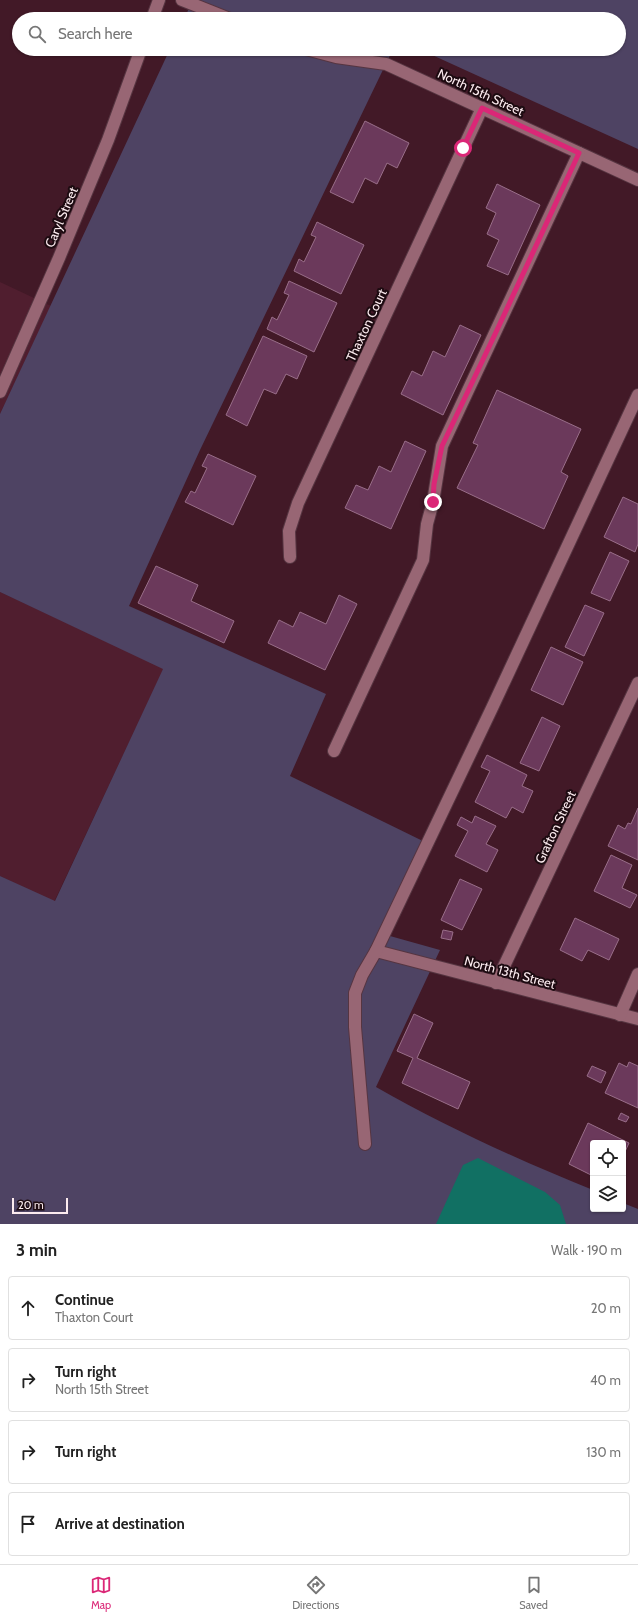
<!DOCTYPE html>
<html lang="en">
<head>
<meta charset="utf-8">
<style>
	body { margin:0; font-family:Cabin,sans-serif; background:#f2f2f2; color:#222 }
	.controls { position:absolute; right:12px; bottom:12px; display:grid; overflow:hidden; border-radius:4px; box-shadow:0 1px 3px #0004 }
	.controls button { width:36px; height:36px; display:grid; place-items:center; padding:0; border:0; border-bottom:1px solid #e0e0e0; background:#fff; color:#222; font:20px sans-serif }
	.scale { position:absolute; left:12px; bottom:10px; width:56px; box-sizing:border-box; padding-left:4px; border:2px solid #fcebef; border-top:0; font-size:11px; line-height:14px; white-space:nowrap; color:#fcebef; -webkit-text-stroke:3px #1d0b11; paint-order:stroke }
	.stop { position:absolute; width:12px; height:12px; margin:-9px; border:3px solid #db2777; border-radius:50%; background:#fff }
	.stop.end { background:#db2777; border-color:#fff; box-shadow:0 1px 4px #0008 }
	.list { margin:0; padding:0; list-style:none }
	h2 { display:flex; justify-content:space-between; align-items:center; height:52px; margin:0; padding:0 16px; font-size:17px }
	h2 small { font-size:13px; font-weight:400; color:#767676 }
	.list li { display:grid; grid-template-columns:26px 1fr auto; gap:12px; align-items:center; box-sizing:border-box; height:64px; margin:0 8px 8px; padding:0 8px; border:1px solid #e0e0e0; border-radius:4px }
	.list b { display:block; font-size:15px; white-space:nowrap }
	.list p { margin:0; font-size:13px; white-space:nowrap; color:#767676 }
	.list em { font-size:13px; font-style:normal; color:#767676 }
	.icon { flex:none; width:22px; height:22px; fill:none; stroke:currentColor; stroke-width:2; stroke-linecap:round; stroke-linejoin:round }
	.map { position:relative; flex:none; width:638px; height:1224px; overflow:hidden }
	.search { position:absolute; background:#fff; box-shadow:0 1px 3px #0004; left:12px; right:12px; top:12px; height:44px; display:flex; align-items:center; gap:10px; box-sizing:border-box; padding:0 14px; border-radius:22px; color:#767676; font-size:15px }
	.sheet { height:340px; background:#fff }
	nav { display:flex; justify-content:space-around; align-items:center; box-sizing:border-box; height:56px; border-top:1px solid #e0e0e0; background:#fff; font-size:11px; color:#767676 }
	nav a { display:grid; justify-items:center; gap:2px }
	nav .on { color:#db2777 }
	.map>svg:first-child { display:block }
	.built { fill:#501e2f }
	.green { fill:#4e4363 }
	.water { fill:#117063 }
	.building { fill:#6b395b; stroke:#996e89 }
	.lines { fill:none; stroke-linecap:round; stroke-linejoin:round }
	.minor-casing { stroke:#563541; stroke-width:14 }
	.minor { stroke:#986674; stroke-width:12 }
	.route { stroke:#db2777; stroke-width:5 }
	.labels { text-anchor:middle; stroke-width:4; stroke-linejoin:round; paint-order:stroke }
	.street-label { font-size:13px; fill:#fcebef; stroke:#1d0b11 }
</style>
</head>
<body>
<div class="map">
<svg width="638" height="1224" viewBox="0 0 638 1224">
	<rect width="100%" height="100%" fill="#421927"/>
	<g class="built">
		<polygon points="0,282 51,306 0,414"/>
		<polygon points="0,592 164,668 54,902 0,876"/>
	</g>
	<g class="green">
		<polygon points="193,0 638,0 638,149 419,49 619,49 619,19 184,19"/>
		<path d="M170,49H393L200,450L129,606L326,694L290,776L431,845L390,936L440,950L376,1087C446,1127 519,1160 593,1190V1209H623V1203L638,1209V1224H0V876L55,901L163,669L0,592V414Z"/>
	</g>
	<polygon class="water" points="478,1158 545,1192 560,1205 566,1224 436,1224 463,1165"/>
	<g class="building">
		<polygon points="365,121 409,143 397,168 387,163 377,184 365,178 353,203 330,192"/>
		<polygon points="497,184 540,205 508,275 487,266 499,240 487,234 496,213 486,208"/>
		<polygon points="317,222 364,245 341,294 294,271 299,259 304,262 316,237 311,235"/>
		<polygon points="289,281 337,303 314,352 267,329 272,317 277,320 289,295 284,293"/>
		<polygon points="460,325 481,335 443,415 401,394 412,371 422,376 433,351 445,357"/>
		<polygon points="263,336 307,356 297,379 286,374 276,394 264,389 247,426 226,415"/>
		<polygon points="497,390 581,429 561,472 568,476 544,529 457,488 478,445 473,443"/>
		<polygon points="405,441 426,451 391,529 345,508 356,485 368,490 379,466 391,472"/>
		<polygon points="208,454 256,476 233,525 185,502 191,491 195,493 207,468 202,466"/>
		<polygon points="623,497 638,504 638,544 635,552 604,537"/>
		<polygon points="610,552 629,561 610,601 591,593"/>
		<polygon points="156,566 198,585 191,601 234,621 224,643 138,603"/>
		<polygon points="339,595 357,604 325,670 268,643 279,620 293,627 300,612 326,624"/>
		<polygon points="585,605 604,613 584,656 565,647"/>
		<polygon points="551,647 583,662 563,705 531,690"/>
		<polygon points="542,717 560,726 539,771 520,763"/>
		<polygon points="487,755 527,775 522,786 533,791 523,813 512,807 506,818 475,802 490,771 481,767"/>
		<polygon points="638,808 638,860 608,846 618,825 625,829 628,823 631,824"/>
		<polygon points="475,816 496,826 486,844 498,850 487,872 455,856 468,831 457,825 461,817 472,823"/>
		<polygon points="611,855 632,865 622,888 637,895 630,908 594,891"/>
		<polygon points="460,879 482,889 462,930 441,920"/>
		<polygon points="575,918 619,939 609,960 588,950 582,961 560,950"/>
		<polygon points="443,930 453,932 451,940 441,938"/>
		<polygon points="414,1014 433,1023 417,1058 470,1082 458,1109 402,1083 413,1058 397,1051"/>
		<polygon points="629,1062 638,1066 638,1108 605,1093 619,1063 627,1067"/>
		<polygon points="592,1066 606,1072 601,1083 587,1076"/>
		<polygon points="621,1113 629,1117 626,1122 618,1119"/>
		<polygon points="588,1123 629,1143 623,1156 623,1143 593,1143 593,1176 569,1164"/>
	</g>
	<g class="lines">
		<g class="minor-casing">
			<g id="minor">
				<polyline points="182,0 230,19"/>
				<polyline points="152,19 159,0"/>
				<polyline points="306,49 336,57 386,64 638,180"/>
				<polyline points="0,392 59,258 108,140 141,49"/>
				<polyline points="290,557 289,531 298,503 482,108"/>
				<polyline points="334,751 423,560 427,524 433,502 442,446 579,153"/>
				<polyline points="376,951 638,1019"/>
				<polyline points="496,983 638,683"/>
				<polyline points="620,1015 638,974"/>
				<polyline points="365,1144 355,1027 355,993 362,975 376,951 492,708 638,395"/>
			</g>
		</g>
		<use href="#minor" class="minor"/>
	</g>
	<g class="lines">
		<polyline class="route" points="433,502 434,484 442,446 497,330 579,153 482,108 463,148"/>
	</g>
	<g class="labels">
		<g class="street-label">
			<text transform="translate(481 92) rotate(25)" y="5">North 15th Street</text>
			<text transform="translate(61 217) rotate(-67)" y="5">Caryl Street</text>
			<text transform="translate(366 325) rotate(-65)" y="5">Thaxton Court</text>
			<text transform="translate(555 827) rotate(-65)" y="5">Grafton Street</text>
			<text transform="translate(510 972) rotate(15)" y="5">North 13th Street</text>
		</g>
	</g>
</svg>
<div class="controls">
<button><svg class="icon" aria-label="locate" viewBox="0 0 24 24"><circle cx="12" cy="12" r="6"/><path d="M12 2v4M12 18v4M2 12h4M18 12h4"/></svg></button>
<button><svg class="icon" aria-label="layers" viewBox="0 0 24 24"><path d="M12 4l9 5-9 5-9-5zM3 14l9 5 9-5"/></svg></button>
</div>
<div class="scale">20 m</div>
<div class="stop" style="left:463px;top:148px"></div>
<div class="stop end" style="left:433px;top:502px"></div>
<div class="search"><svg class="icon" aria-label="search" viewBox="0 0 24 24"><circle cx="10" cy="10" r="6"/><path d="M15 15l6 6"/></svg>Search here</div>
</div>
<section class="sheet">
<h2>3 min<small>Walk · 190 m</small></h2>
<ul class="list">
<li><svg class="icon" aria-label="ahead" viewBox="0 0 24 24"><path d="M12 20V5M6 11l6-6 6 6"/></svg><div><b>Continue</b><p>Thaxton Court</p></div><em>20 m</em></li>
<li><svg class="icon" aria-label="right" viewBox="0 0 24 24"><path d="M7 20v-9h11M14 6l5 5-5 5"/></svg><div><b>Turn right</b><p>North 15th Street</p></div><em>40 m</em></li>
<li><svg class="icon" aria-label="right" viewBox="0 0 24 24"><path d="M7 20v-9h11M14 6l5 5-5 5"/></svg><div><b>Turn right</b></div><em>130 m</em></li>
<li><svg class="icon" aria-label="arrive" viewBox="0 0 24 24"><path d="M6 21V4h12l-3 4 3 4H6"/></svg><div><b>Arrive at destination</b></div></li>
</ul>
</section>
<nav>
<a class="on"><svg class="icon" aria-label="map" viewBox="0 0 24 24"><path d="M3 6l6-2 6 2 6-2v14l-6 2-6-2-6 2zM9 4v14M15 6v14"/></svg>Map</a>
<a><svg class="icon" aria-label="directions" viewBox="0 0 24 24"><path d="M12 3l9 9-9 9-9-9zM9 14v-3h6M13 9l2 2-2 2"/></svg>Directions</a>
<a><svg class="icon" aria-label="saved" viewBox="0 0 24 24"><path d="M7 4h10v16l-5-4-5 4z"/></svg>Saved</a>
</nav>
</body>
</html>
